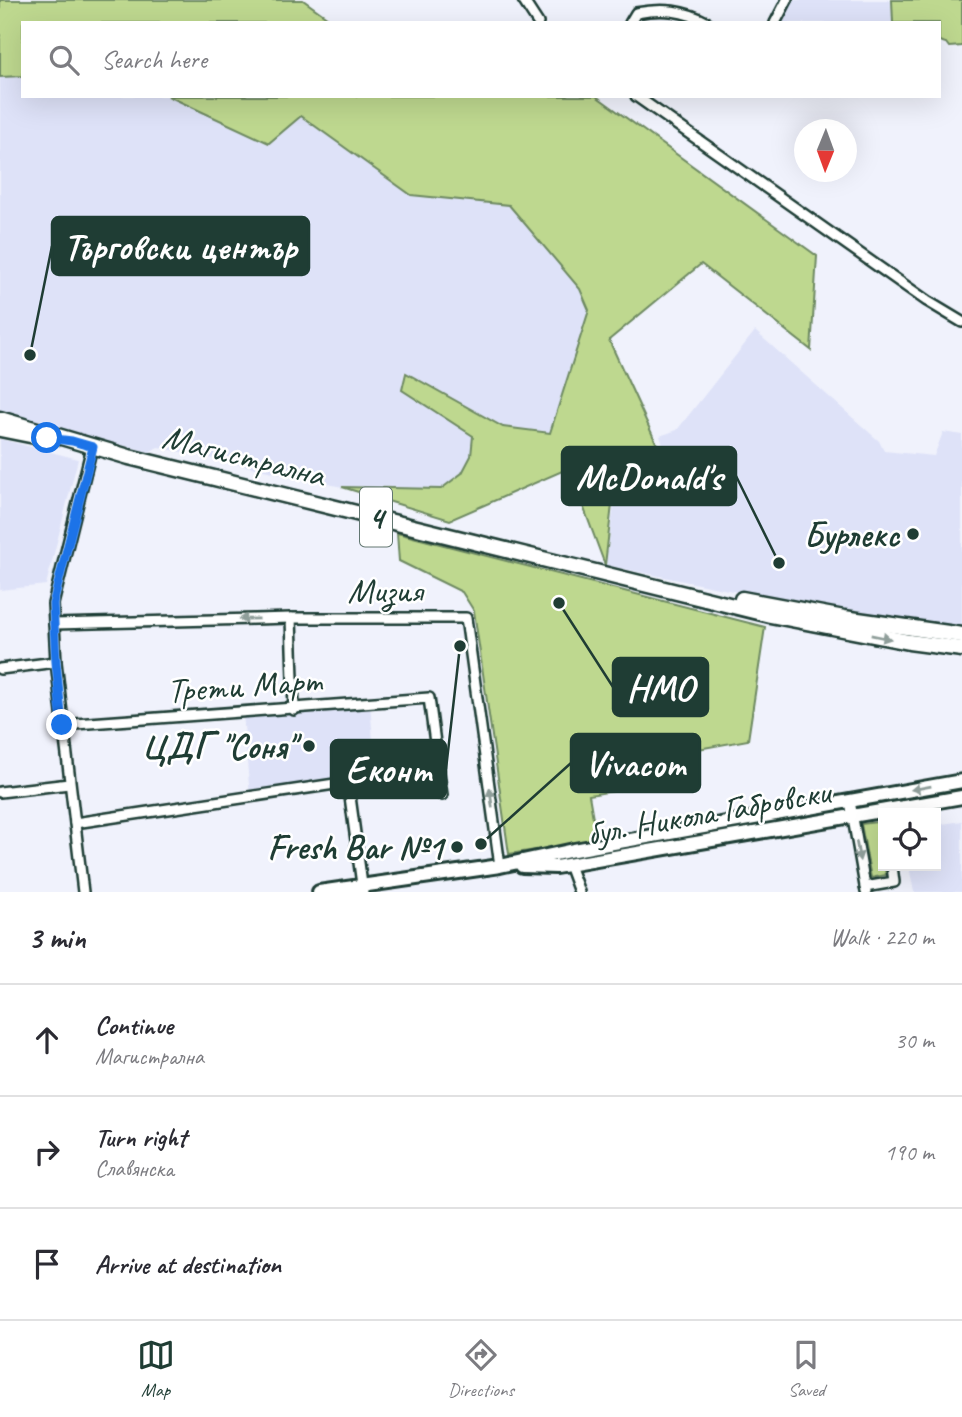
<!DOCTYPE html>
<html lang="en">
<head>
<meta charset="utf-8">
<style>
	body { margin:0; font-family:Caveat,sans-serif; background:#f2f2f3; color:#2b2b33 }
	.controls { position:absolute; right:21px; bottom:21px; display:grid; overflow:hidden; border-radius:0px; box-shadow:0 7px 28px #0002 }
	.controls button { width:63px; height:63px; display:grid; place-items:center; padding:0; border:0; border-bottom:2px solid #e1e1e2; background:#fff; color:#2b2b33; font:35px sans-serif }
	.compass { position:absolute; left:794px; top:119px; width:63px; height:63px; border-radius:50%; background:#fff; box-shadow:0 7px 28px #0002; rotate:181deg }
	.stop { position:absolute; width:21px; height:21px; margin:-16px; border:5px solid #1a73e8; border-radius:50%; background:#fff }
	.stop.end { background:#1a73e8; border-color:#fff; box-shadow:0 2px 7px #0008 }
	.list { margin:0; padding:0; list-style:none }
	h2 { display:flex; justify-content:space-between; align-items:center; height:91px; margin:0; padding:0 28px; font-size:30px }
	h2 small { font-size:23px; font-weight:400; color:#7c7c81 }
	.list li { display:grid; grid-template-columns:46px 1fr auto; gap:21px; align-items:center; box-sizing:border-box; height:112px; padding:0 28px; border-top:2px solid #e1e1e2 }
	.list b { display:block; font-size:26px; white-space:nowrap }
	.list p { margin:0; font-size:23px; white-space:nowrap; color:#7c7c81 }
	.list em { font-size:23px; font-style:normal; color:#7c7c81 }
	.icon { flex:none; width:38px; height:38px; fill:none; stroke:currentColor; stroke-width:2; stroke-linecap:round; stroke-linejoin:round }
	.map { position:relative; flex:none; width:962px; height:892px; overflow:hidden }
	.search { position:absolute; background:#fff; box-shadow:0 7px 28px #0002; left:21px; right:21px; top:21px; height:77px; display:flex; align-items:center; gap:18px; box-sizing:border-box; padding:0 24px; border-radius:0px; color:#7c7c81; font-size:26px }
	.sheet { height:427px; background:#fff }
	nav { display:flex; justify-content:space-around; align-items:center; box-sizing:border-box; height:98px; border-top:2px solid #e1e1e2; background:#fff; font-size:19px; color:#7c7c81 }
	nav a { display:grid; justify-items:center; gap:4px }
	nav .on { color:#1f3d34 }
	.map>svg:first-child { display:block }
	.built { fill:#dee2f8 }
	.green { fill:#bed88f; stroke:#6e8a62; stroke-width:2 }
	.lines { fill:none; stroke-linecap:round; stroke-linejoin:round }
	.street-casing { stroke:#1f3d34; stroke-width:14 }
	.secondary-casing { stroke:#1f3d34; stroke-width:18 }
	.primary-casing { stroke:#1f3d34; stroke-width:19 }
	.street { stroke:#fff; stroke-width:9 }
	.secondary { stroke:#fff; stroke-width:12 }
	.primary { stroke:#fff; stroke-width:14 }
	.oneway { fill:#8f9e9a }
	.route { stroke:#1a73e8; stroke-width:9 }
	.poi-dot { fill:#1f3d34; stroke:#fff; stroke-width:2.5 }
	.labels { text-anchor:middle; stroke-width:5; stroke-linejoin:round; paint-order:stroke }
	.shield { fill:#fff; stroke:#627771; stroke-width:2 }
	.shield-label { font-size:33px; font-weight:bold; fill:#1f3d34 }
	.street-label { font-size:35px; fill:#1f3d34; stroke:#fff }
	.poi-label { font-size:35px; font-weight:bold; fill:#1f3d34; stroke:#fff; text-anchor:end }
	.leader { fill:none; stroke:#1f3d34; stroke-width:2.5 }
	.callout-dot { fill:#1f3d34; stroke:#fff; stroke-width:2.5 }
	.callout { fill:#1f3d34; stroke:#1f3d34; stroke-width:2.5 }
	.callout-label { font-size:37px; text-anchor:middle; font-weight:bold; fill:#fff }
</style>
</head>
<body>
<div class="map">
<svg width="962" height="892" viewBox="0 0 962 892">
	<rect width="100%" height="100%" fill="#f0f2fc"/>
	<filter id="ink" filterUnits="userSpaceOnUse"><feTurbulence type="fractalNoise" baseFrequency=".0143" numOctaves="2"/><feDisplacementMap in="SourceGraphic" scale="14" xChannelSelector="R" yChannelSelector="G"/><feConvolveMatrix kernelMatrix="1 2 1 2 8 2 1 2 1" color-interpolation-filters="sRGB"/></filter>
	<g filter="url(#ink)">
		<g class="built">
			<polygon points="791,0 892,0 893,23 781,23"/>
			<polygon points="23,76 23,96 168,96 269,143 300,116 411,195 509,205 580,289 589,310 550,433 503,427 404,372 402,390 473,436 471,456 462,473 440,489 342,487 158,447 149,452 0,415 0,77"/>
			<polygon points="755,331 879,441 884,451 934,456 943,432 962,435 962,632 841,613 605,565 615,499 683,502 660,436 677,430"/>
			<polygon points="0,439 78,459 46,585 0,590"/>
			<polygon points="370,703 376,778 250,797 243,713"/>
			<polygon points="962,821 962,892 914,892 909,866 936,866 936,825"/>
		</g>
		<g class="green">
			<polygon points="0,0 303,0 335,23 23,23 23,76 0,77"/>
			<polygon points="892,0 962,0 962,46 949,47 946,43 939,41 939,23 893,23"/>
			<polygon points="168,96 596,96 817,256 811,350 701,264 609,340 681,497 613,496 605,565 569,468 450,520 342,487 441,489 462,473 471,456 473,436 402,390 406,373 503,427 550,433 589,310 580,289 509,205 411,195 301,116 269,143"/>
			<polygon points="397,533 765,627 748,740 616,764 620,790 589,795 597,841 509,854 474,611 462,592 399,561"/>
			<polygon points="877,822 886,875 871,878 861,824"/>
		</g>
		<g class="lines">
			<g class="street-casing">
				<g id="street">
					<polyline points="523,0 538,23"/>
					<path d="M630,23L636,13C663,8 684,10 708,23"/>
					<polyline points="775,23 787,0"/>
					<polyline points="636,96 927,301 962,322"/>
					<polyline points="291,618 294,710"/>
					<polyline points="54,624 291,618 466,618 500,866"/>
					<polyline points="0,669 56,662"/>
					<polyline points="62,725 429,698 442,795"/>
					<polyline points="348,782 363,892"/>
					<polyline points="0,792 69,784"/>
					<polyline points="850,801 866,892"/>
					<polyline points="75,823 348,782 439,771"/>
					<polyline points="569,865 579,892"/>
					<polyline points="865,887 894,882 892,866"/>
					<polyline points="83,892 56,662 53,604 92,447"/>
				</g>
			</g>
			<g class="secondary-casing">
				<g id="secondary">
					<polyline points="522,866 556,867 962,797"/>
					<polyline points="319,892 500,866 574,850 962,781"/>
				</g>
			</g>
			<g class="primary-casing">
				<g id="primary">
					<polyline points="0,419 129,457 770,615 909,642 962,649"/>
					<polyline points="0,429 40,437"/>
					<polyline points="742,599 844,618 962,635"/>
				</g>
			</g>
			<use href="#street" class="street"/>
			<use href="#secondary" class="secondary"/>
			<use href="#primary" class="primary"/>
		</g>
		<defs><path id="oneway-solid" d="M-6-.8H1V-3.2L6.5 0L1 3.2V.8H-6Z" transform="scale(1.75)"/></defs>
		<g class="oneway">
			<use href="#oneway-solid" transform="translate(249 619) rotate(179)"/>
			<use href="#oneway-solid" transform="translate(881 637) rotate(11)"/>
			<use href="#oneway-solid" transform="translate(921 788) rotate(170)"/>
			<use href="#oneway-solid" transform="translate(491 798) rotate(-98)"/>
			<use href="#oneway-solid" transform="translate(858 851) rotate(80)"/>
		</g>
	</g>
	<g class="lines" filter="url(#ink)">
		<polyline class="route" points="47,438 72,441 93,447 53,604 56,662 62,725"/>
	</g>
	<g class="poi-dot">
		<circle cx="913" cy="534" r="7"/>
		<circle cx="309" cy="746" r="7"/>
		<circle cx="457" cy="847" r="7"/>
	</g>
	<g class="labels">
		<rect class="shield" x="360" y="487.5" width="32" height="59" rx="5"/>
		<g class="shield-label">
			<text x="376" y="529">4</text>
		</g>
		<g class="street-label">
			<text transform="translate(244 455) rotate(14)" y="12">Магистрална</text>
			<text x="385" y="602">Мизия</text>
			<text transform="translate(244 685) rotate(-4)" y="12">Трети Март</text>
			<text transform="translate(708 812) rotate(-10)" y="12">бул. Никола Габровски</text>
		</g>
		<g class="poi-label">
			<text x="899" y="546">Бурлекс</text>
			<text x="295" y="758">ЦДГ "Соня"</text>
			<text x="443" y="859">Fresh Bar №1</text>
		</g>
	</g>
	<path class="leader" d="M30 355L52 246M779 563L736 476M559 603L613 687M481 844L571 763M460 646L446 769"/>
	<g class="callout-dot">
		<circle cx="30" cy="355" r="7"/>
		<circle cx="779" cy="563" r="7"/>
		<circle cx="559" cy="603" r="7"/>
		<circle cx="481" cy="844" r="7"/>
		<circle cx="460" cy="646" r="7"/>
	</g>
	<g class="callout">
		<rect x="52" y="217" width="257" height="58" rx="7"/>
		<rect x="562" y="447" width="174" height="58" rx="7"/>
		<rect x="613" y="658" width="95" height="58" rx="7"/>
		<rect x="571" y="734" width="129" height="58" rx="7"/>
		<rect x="331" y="740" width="115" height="58" rx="7"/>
	</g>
	<g class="callout-label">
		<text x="180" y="259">Търговски център</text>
		<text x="649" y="489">McDonald's</text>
		<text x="660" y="700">HMO</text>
		<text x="635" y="776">Vivacom</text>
		<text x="389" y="782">Еконт</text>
	</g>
</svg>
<div class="controls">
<button><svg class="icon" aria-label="locate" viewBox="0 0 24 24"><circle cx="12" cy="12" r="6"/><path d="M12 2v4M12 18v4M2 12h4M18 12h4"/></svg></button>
</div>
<svg class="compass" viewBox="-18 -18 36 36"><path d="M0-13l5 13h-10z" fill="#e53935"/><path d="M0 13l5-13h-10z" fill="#7c7c81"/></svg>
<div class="stop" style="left:47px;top:438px"></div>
<div class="stop end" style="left:62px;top:725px"></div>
<div class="search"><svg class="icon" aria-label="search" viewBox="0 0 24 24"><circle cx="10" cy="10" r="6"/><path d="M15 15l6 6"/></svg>Search here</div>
</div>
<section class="sheet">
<h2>3 min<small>Walk · 220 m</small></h2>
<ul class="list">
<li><svg class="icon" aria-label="ahead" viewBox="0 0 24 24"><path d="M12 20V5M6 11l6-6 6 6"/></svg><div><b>Continue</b><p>Магистрална</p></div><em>30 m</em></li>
<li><svg class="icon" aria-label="right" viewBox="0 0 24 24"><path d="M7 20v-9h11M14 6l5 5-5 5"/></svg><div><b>Turn right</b><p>Славянска</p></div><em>190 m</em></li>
<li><svg class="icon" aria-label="arrive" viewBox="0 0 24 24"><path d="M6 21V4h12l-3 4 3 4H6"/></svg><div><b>Arrive at destination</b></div></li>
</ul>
</section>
<nav>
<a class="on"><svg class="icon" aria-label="map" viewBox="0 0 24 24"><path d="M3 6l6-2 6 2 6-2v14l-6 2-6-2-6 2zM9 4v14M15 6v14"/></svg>Map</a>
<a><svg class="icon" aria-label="directions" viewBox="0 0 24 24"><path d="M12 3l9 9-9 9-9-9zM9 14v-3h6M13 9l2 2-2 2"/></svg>Directions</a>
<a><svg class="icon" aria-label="saved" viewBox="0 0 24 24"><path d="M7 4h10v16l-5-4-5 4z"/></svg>Saved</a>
</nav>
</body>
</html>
